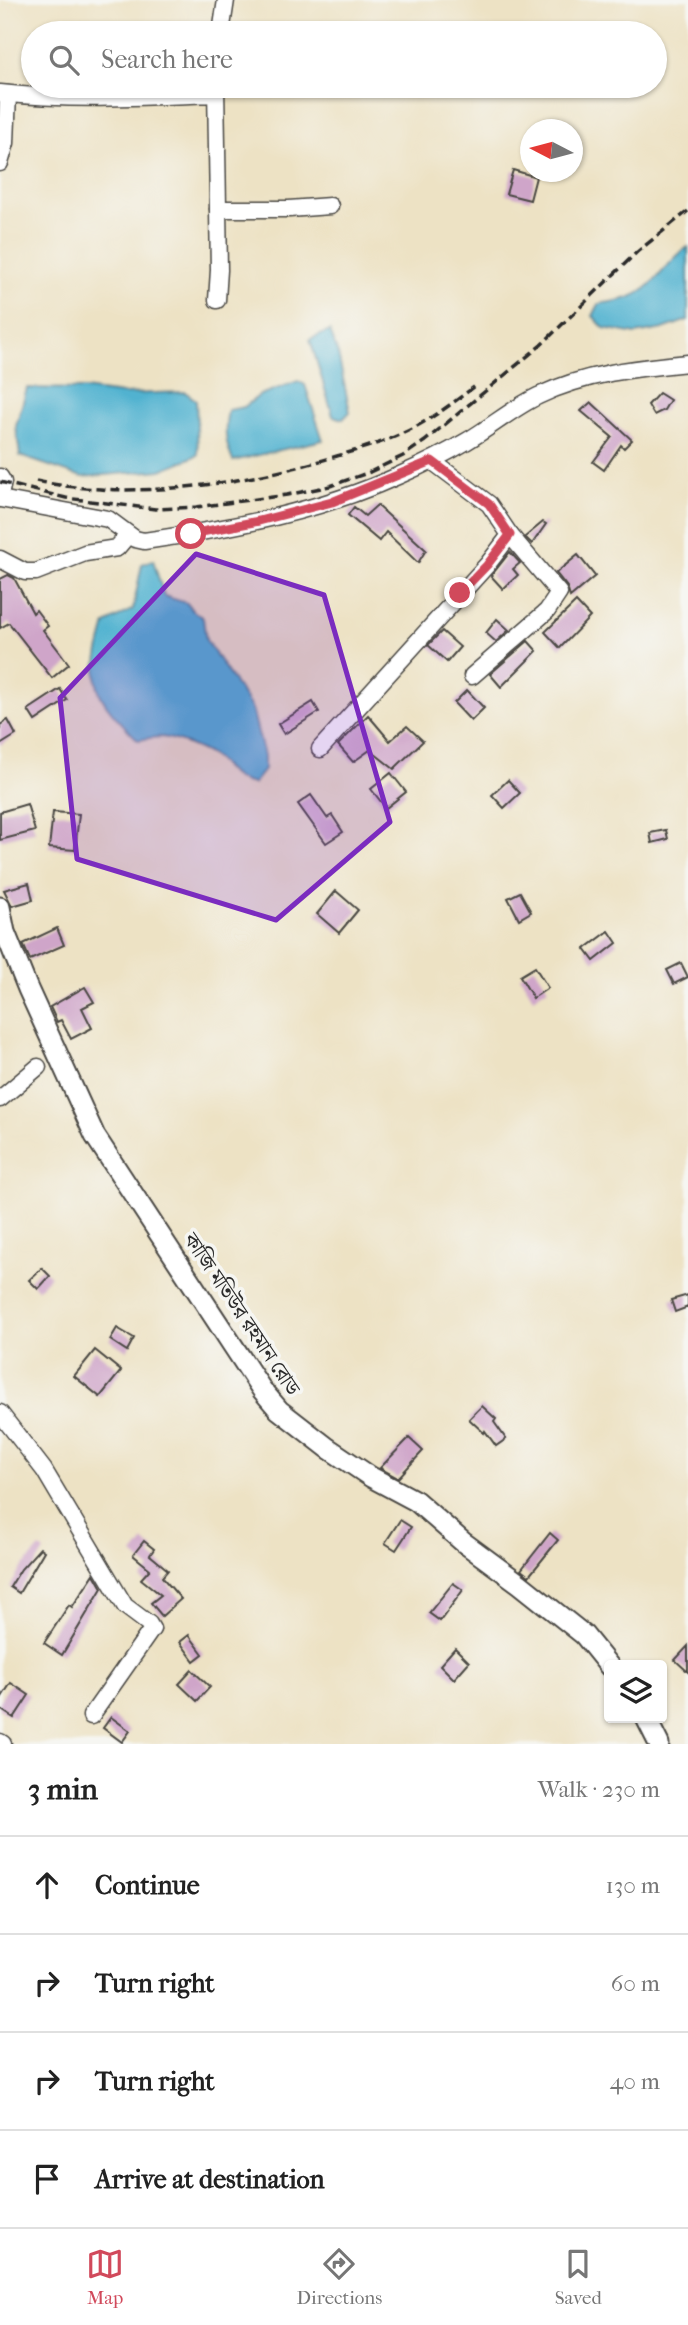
<!DOCTYPE html>
<html lang="en">
<head>
<meta charset="utf-8">
<style>
	body { margin:0; font-family:"IM FELL French Canon","Noto Serif Bengali",serif; background:#f2f2f2; color:#222 }
	.controls { position:absolute; right:21px; bottom:21px; display:grid; overflow:hidden; border-radius:7px; box-shadow:0 2px 5px #0004 }
	.controls button { width:63px; height:63px; display:grid; place-items:center; padding:0; border:0; border-bottom:2px solid #e0e0e0; background:#fff; color:#222; font:35px sans-serif }
	.compass { position:absolute; left:520px; top:119px; width:63px; height:63px; border-radius:50%; background:#fff; box-shadow:0 2px 5px #0004; rotate:276deg }
	.stop { position:absolute; width:21px; height:21px; margin:-16px; border:5px solid #d1495b; border-radius:50%; background:#fff }
	.stop.end { background:#d1495b; border-color:#fff; box-shadow:0 2px 7px #0008 }
	.list { margin:0; padding:0; list-style:none }
	h2 { display:flex; justify-content:space-between; align-items:center; height:91px; margin:0; padding:0 28px; font-size:30px }
	h2 small { font-size:23px; font-weight:400; color:#767676 }
	.list li { display:grid; grid-template-columns:46px 1fr auto; gap:21px; align-items:center; box-sizing:border-box; height:98px; padding:0 28px; border-top:2px solid #e0e0e0 }
	.list b { display:block; font-size:26px; white-space:nowrap }
	.list em { font-size:23px; font-style:normal; color:#767676 }
	.icon { flex:none; width:38px; height:38px; fill:none; stroke:currentColor; stroke-width:2; stroke-linecap:round; stroke-linejoin:round }
	.map { position:relative; flex:none; width:688px; height:1744px; overflow:hidden }
	.search { position:absolute; background:#fff; box-shadow:0 2px 5px #0004; left:21px; right:21px; top:21px; height:77px; display:flex; align-items:center; gap:18px; box-sizing:border-box; padding:0 24px; border-radius:38px; color:#767676; font-size:26px }
	.sheet { height:483px; background:#fff }
	nav { display:flex; justify-content:space-around; align-items:center; box-sizing:border-box; height:98px; border-top:2px solid #e0e0e0; background:#fff; font-size:19px; color:#767676 }
	nav a { display:grid; justify-items:center; gap:4px }
	nav .on { color:#d1495b }
	.map>svg:first-child { display:block }
	.water { fill:#51b2d0; stroke:#3e6e7e; stroke-width:2 }
	.building { fill:#cfa5c9 }
	.lines { fill:none; stroke-linecap:round; stroke-linejoin:round }
	.minor-casing { stroke:#484642; stroke-width:19 }
	.major-casing { stroke:#484642; stroke-width:23 }
	.minor { stroke:#fff; stroke-width:16 }
	.major { stroke:#fff; stroke-width:19 }
	.rail { stroke:#2b2b2b; stroke-width:3.5; stroke-dasharray:10 5; stroke-linecap:butt }
	.route { stroke:#d1495b; stroke-width:9 }
	.marked { fill:#7b2cbf; fill-opacity:0.2; stroke:#7b2cbf; stroke-width:5; stroke-linejoin:round }
	.labels { text-anchor:middle; stroke-width:7; stroke-linejoin:round; paint-order:stroke }
	.street-label { font-size:21px; fill:#2b2b2b; stroke:#f6f6f2 }
</style>
</head>
<body>
<div class="map">
<svg width="688" height="1744" viewBox="0 0 688 1744">
	<rect width="100%" height="100%" fill="#f6f6f2"/>
	<filter id="ink" filterUnits="userSpaceOnUse"><feTurbulence type="fractalNoise" baseFrequency=".0143" numOctaves="2"/><feDisplacementMap in="SourceGraphic" scale="14" xChannelSelector="R" yChannelSelector="G"/><feConvolveMatrix kernelMatrix="1 2 1 2 8 2 1 2 1" color-interpolation-filters="sRGB"/></filter>
	<filter id="wash" filterUnits="userSpaceOnUse"><feTurbulence type="fractalNoise" baseFrequency=".00686" numOctaves="4" result="noise"/><feDisplacementMap in="SourceGraphic" scale="28" xChannelSelector="R" yChannelSelector="G"/><feGaussianBlur stdDeviation="1.57" result="paint"/><feColorMatrix in="noise" values="0 0 0 0 0 0 0 0 0 0 0 0 0 0 0 0 0 1.4 0 .05"/><feComposite in="paint" operator="in"/></filter>
	<g filter="url(#wash)">
		<rect width="100%" height="100%" fill="#ede2c4"/>
		<g class="water">
			<path d="M688,247V320L663,329L636,334L604,328L593,316L599,304C609,302 623,301 633,296C656,287 667,260 688,247Z"/>
			<polygon points="330,331 338,354 350,412 343,419 333,416 310,339"/>
			<path d="M298,381L305,385L323,440L233,461C225,443 224,430 228,410L244,407L260,395Z"/>
			<polygon points="27,388 84,389 123,394 185,392 196,400 198,455 161,470 82,477 20,456 16,426"/>
			<path d="M153,560L164,596L187,603L191,609L203,618L206,640L252,709L264,756V770L253,784C234,780 230,773 217,760C208,751 174,738 161,737C154,737 145,739 138,740C92,693 88,688 106,624L133,609L142,564Z"/>
		</g>
		<g id="blocks">
			<g class="building">
				<polygon points="513,170 536,177 530,200 506,194"/>
				<polygon points="659,393 670,400 664,410 654,415 648,405"/>
				<polygon points="591,402 632,440 624,448 621,445 604,470 593,462 612,437 581,411"/>
				<polygon points="377,505 426,550 418,563 386,532 379,541 348,515 354,507 365,516"/>
				<polygon points="543,522 546,524 532,544 525,537"/>
				<polygon points="510,552 520,563 513,569 518,575 503,589 491,576"/>
				<polygon points="578,555 595,576 570,597 567,587 556,573"/>
				<polygon points="8,575 14,578 33,613 36,610 48,626 43,630 69,664 52,678 9,623 0,628 0,579"/>
				<polygon points="576,602 590,617 560,648 545,632"/>
				<polygon points="497,619 509,630 496,642 486,633"/>
				<polygon points="442,631 460,647 447,662 428,645"/>
				<polygon points="528,641 537,651 501,687 490,674"/>
				<polygon points="60,689 67,700 35,721 28,710"/>
				<polygon points="467,690 484,708 471,721 454,703"/>
				<polygon points="313,702 319,712 284,734 278,724"/>
				<polygon points="368,715 390,741 407,726 423,741 394,769 370,750 353,762 338,745"/>
				<polygon points="8,720 16,735 0,745 0,725"/>
				<polygon points="391,773 406,792 386,808 371,789"/>
				<polygon points="508,780 520,793 504,808 492,795"/>
				<polygon points="311,795 327,818 332,815 343,832 326,843 298,804"/>
				<polygon points="27,804 35,831 0,840 0,812"/>
				<polygon points="53,812 79,814 75,850 49,848"/>
				<polygon points="666,830 668,839 652,843 650,833"/>
				<polygon points="29,883 33,900 12,906 4,890"/>
				<polygon points="336,891 358,910 339,933 317,914"/>
				<polygon points="520,892 531,912 519,919 508,898"/>
				<polygon points="57,928 64,945 30,960 23,944"/>
				<polygon points="609,931 617,943 594,961 585,949"/>
				<polygon points="681,963 688,977 674,984 667,970"/>
				<polygon points="535,967 548,988 533,998 520,976"/>
				<polygon points="85,987 94,1002 82,1008 92,1028 71,1039 61,1020 57,1022 50,1007"/>
				<polygon points="42,1268 50,1276 38,1289 29,1280"/>
				<polygon points="688,1295 688,1307 675,1312 671,1300"/>
				<polygon points="117,1328 134,1338 127,1351 110,1340"/>
				<polygon points="95,1350 121,1371 100,1397 74,1376"/>
				<polygon points="482,1406 496,1419 494,1422 506,1439 496,1446 485,1431 484,1433 469,1419"/>
				<polygon points="409,1438 423,1451 398,1478 380,1468"/>
				<polygon points="400,1520 411,1527 396,1550 385,1543"/>
				<polygon points="550,1533 558,1540 529,1576 521,1570"/>
				<polygon points="144,1541 154,1549 150,1555 168,1570 162,1577 181,1599 162,1616 151,1603 161,1595 141,1579 150,1569 133,1555"/>
				<polygon points="40,1548 44,1551 19,1593 10,1587 21,1569"/>
				<polygon points="94,1574 102,1588 62,1655 44,1643 69,1605 72,1607"/>
				<polygon points="453,1583 463,1590 440,1621 429,1613"/>
				<polygon points="189,1635 203,1654 194,1661 180,1642"/>
				<polygon points="688,1646 688,1672 675,1660"/>
				<polygon points="455,1648 469,1662 454,1679 440,1665"/>
				<polygon points="192,1670 210,1687 197,1701 179,1684"/>
				<polygon points="11,1683 29,1695 14,1718 0,1709 0,1700"/>
				<polygon points="111,1717 130,1731 122,1742 103,1728"/>
			</g>
		</g>
	</g>
	<g filter="url(#ink)">
		<use href="#blocks" fill-opacity="0" stroke="#484642" stroke-width="2"/>
		<g class="lines">
			<g class="minor-casing">
				<g id="minor">
					<polyline points="221,33 226,0"/>
					<polyline points="216,86 219,270 217,300"/>
					<path d="M0,93C71,101 145,97 216,94"/>
					<polyline points="0,163 6,143 8,94"/>
					<polyline points="218,209 289,209 330,206"/>
					<polyline points="0,477 3,482 0,495"/>
					<path d="M0,499L108,519L135,539L144,541C232,528 319,512 400,475C423,465 445,454 467,441C491,427 513,408 538,396C586,373 636,368 688,363"/>
					<polyline points="0,559 25,572 36,572 85,553 117,548 128,535"/>
					<polyline points="472,676 547,611 559,593 510,535"/>
					<polyline points="320,749 487,565 510,535 489,504 432,461"/>
					<polyline points="0,1099 38,1067"/>
					<polyline points="0,1413 44,1470 125,1606 149,1624 152,1629 91,1716"/>
					<polyline points="0,1742 3,1744"/>
				</g>
			</g>
			<g class="major-casing">
				<g id="major">
					<polyline points="0,907 5,932 28,989 95,1136 262,1390 279,1410 328,1448 371,1477 416,1501 463,1542 520,1584 584,1635 609,1666"/>
					<polyline points="646,1718 659,1744"/>
				</g>
			</g>
			<use href="#minor" class="minor"/>
			<use href="#major" class="major"/>
			<g class="rail">
				<path d="M36,481C134,501 241,485 337,456C364,448 392,440 417,426C439,414 458,399 478,384"/>
				<polyline points="0,482 66,498 155,509 196,507 287,495 330,486 370,472 403,456 425,441 541,345 637,252 688,211"/>
			</g>
		</g>
	</g>
	<g class="lines" filter="url(#ink)">
		<polyline class="route" points="191,534 259,521 332,502 432,461 489,504 510,535 487,565 460,593"/>
	</g>
	<path class="marked" d="M196,554L324,595L390,822L276,920L77,859L60,698Z"/>
	<g class="labels">
		<g class="street-label">
			<text transform="translate(242 1314) rotate(56)" y="7">কাজি মতিউর রহমান রোড</text>
		</g>
	</g>
</svg>
<div class="controls">
<button><svg class="icon" aria-label="layers" viewBox="0 0 24 24"><path d="M12 4l9 5-9 5-9-5zM3 14l9 5 9-5"/></svg></button>
</div>
<svg class="compass" viewBox="-18 -18 36 36"><path d="M0-13l5 13h-10z" fill="#e53935"/><path d="M0 13l5-13h-10z" fill="#767676"/></svg>
<div class="stop" style="left:191px;top:534px"></div>
<div class="stop end" style="left:460px;top:593px"></div>
<div class="search"><svg class="icon" aria-label="search" viewBox="0 0 24 24"><circle cx="10" cy="10" r="6"/><path d="M15 15l6 6"/></svg>Search here</div>
</div>
<section class="sheet">
<h2>3 min<small>Walk · 230 m</small></h2>
<ul class="list">
<li><svg class="icon" aria-label="ahead" viewBox="0 0 24 24"><path d="M12 20V5M6 11l6-6 6 6"/></svg><div><b>Continue</b></div><em>130 m</em></li>
<li><svg class="icon" aria-label="right" viewBox="0 0 24 24"><path d="M7 20v-9h11M14 6l5 5-5 5"/></svg><div><b>Turn right</b></div><em>60 m</em></li>
<li><svg class="icon" aria-label="right" viewBox="0 0 24 24"><path d="M7 20v-9h11M14 6l5 5-5 5"/></svg><div><b>Turn right</b></div><em>40 m</em></li>
<li><svg class="icon" aria-label="arrive" viewBox="0 0 24 24"><path d="M6 21V4h12l-3 4 3 4H6"/></svg><div><b>Arrive at destination</b></div></li>
</ul>
</section>
<nav>
<a class="on"><svg class="icon" aria-label="map" viewBox="0 0 24 24"><path d="M3 6l6-2 6 2 6-2v14l-6 2-6-2-6 2zM9 4v14M15 6v14"/></svg>Map</a>
<a><svg class="icon" aria-label="directions" viewBox="0 0 24 24"><path d="M12 3l9 9-9 9-9-9zM9 14v-3h6M13 9l2 2-2 2"/></svg>Directions</a>
<a><svg class="icon" aria-label="saved" viewBox="0 0 24 24"><path d="M7 4h10v16l-5-4-5 4z"/></svg>Saved</a>
</nav>
</body>
</html>
